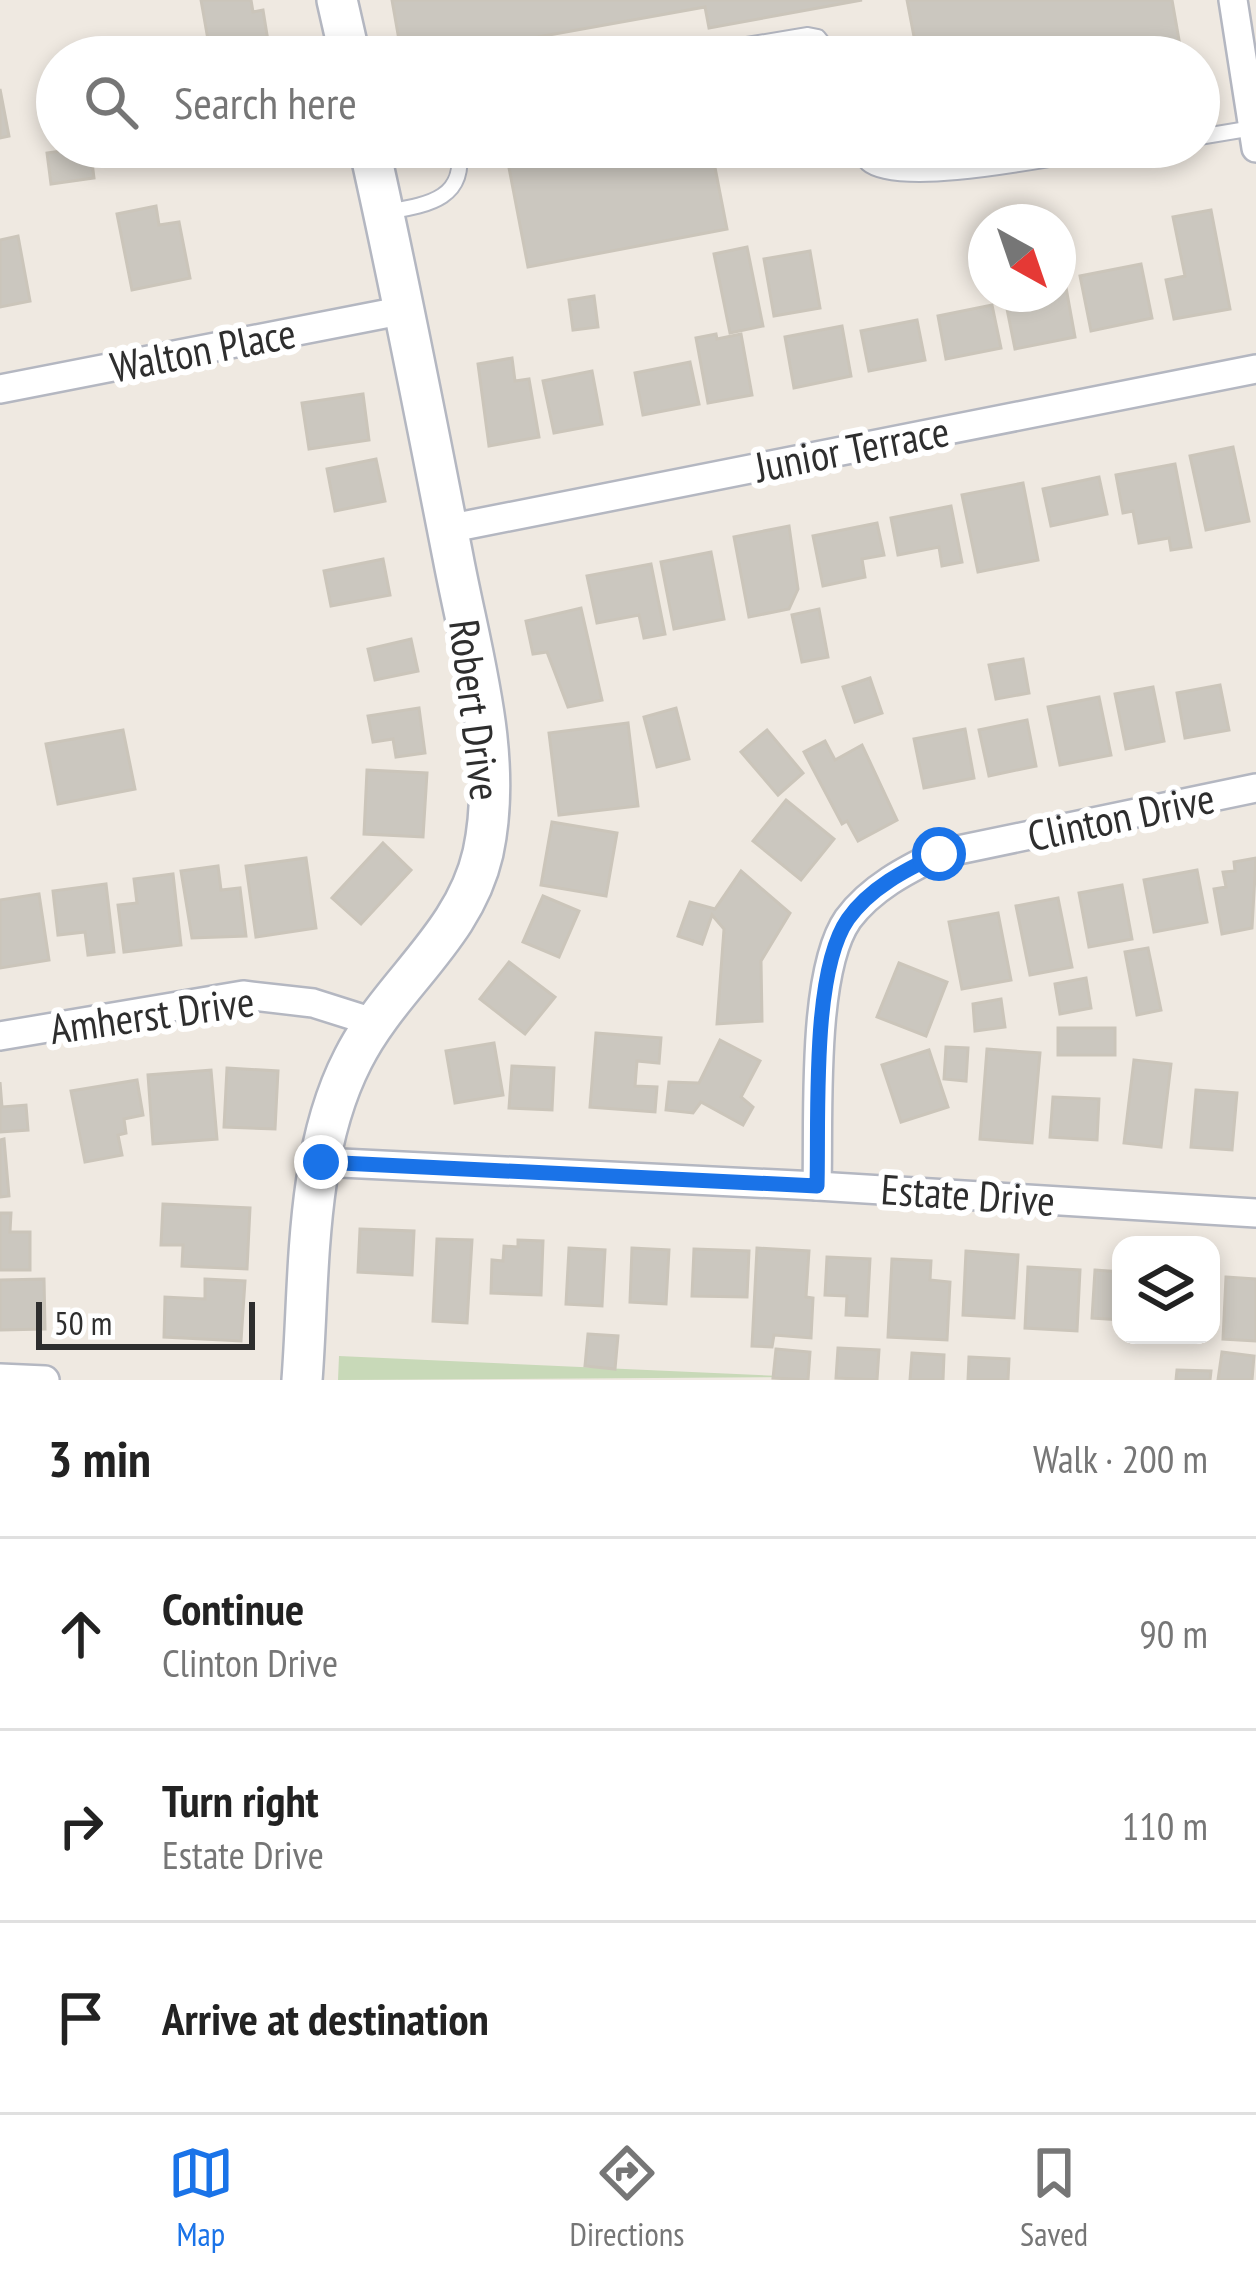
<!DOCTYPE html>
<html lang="en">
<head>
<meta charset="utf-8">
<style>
	body { margin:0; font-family:"PT Sans Narrow",sans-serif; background:#f2f2f2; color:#222 }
	.controls { position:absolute; right:36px; bottom:36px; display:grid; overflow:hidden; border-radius:24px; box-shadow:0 6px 18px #0003 }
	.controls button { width:108px; height:108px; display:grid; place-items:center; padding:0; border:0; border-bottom:3px solid #e0e0e0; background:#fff; color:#222; font:60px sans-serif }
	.compass { position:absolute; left:968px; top:204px; width:108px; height:108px; border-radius:50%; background:#fff; box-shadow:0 6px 18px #0003; rotate:140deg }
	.scale { position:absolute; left:36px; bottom:30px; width:219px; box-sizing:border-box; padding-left:12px; border:6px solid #2e2e2e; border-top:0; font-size:33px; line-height:42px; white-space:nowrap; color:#2e2e2e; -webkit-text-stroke:9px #fff; paint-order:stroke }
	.stop { position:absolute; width:36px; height:36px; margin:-27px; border:9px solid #1a73e8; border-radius:50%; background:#fff }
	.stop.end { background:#1a73e8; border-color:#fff; box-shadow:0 3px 12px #0008 }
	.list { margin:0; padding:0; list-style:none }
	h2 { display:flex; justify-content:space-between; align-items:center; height:156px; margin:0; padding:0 48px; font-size:51px }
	h2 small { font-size:39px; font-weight:400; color:#767676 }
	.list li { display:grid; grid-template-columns:78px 1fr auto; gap:36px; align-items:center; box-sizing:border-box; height:192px; padding:0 48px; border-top:3px solid #e0e0e0 }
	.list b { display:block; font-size:45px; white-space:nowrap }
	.list p { margin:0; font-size:39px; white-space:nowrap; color:#767676 }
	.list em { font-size:39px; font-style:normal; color:#767676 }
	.icon { flex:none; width:66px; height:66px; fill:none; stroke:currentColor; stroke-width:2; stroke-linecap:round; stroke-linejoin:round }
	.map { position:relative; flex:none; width:1256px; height:1380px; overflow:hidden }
	.search { position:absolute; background:#fff; box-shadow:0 6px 18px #0003; left:36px; right:36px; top:36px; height:132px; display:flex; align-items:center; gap:30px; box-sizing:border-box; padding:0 42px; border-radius:66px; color:#767676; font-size:45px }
	.sheet { height:732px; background:#fff }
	nav { display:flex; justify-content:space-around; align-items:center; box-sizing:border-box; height:168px; border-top:3px solid #e0e0e0; background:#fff; font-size:33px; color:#767676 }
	nav a { display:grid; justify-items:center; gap:6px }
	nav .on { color:#1a73e8 }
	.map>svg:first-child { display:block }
	.cemetery { fill:#c8d9b8 }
	.building { fill:#cbc7bf; stroke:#cbc5ba; stroke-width:3 }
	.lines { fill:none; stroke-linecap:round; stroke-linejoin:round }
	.lane-casing { stroke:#b4b7c1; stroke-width:18 }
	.street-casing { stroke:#b4b7c1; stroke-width:32 }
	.secondary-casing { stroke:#b4b7c1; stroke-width:44 }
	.lane { stroke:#fff; stroke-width:14 }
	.street { stroke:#fff; stroke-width:27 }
	.secondary { stroke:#fff; stroke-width:39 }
	.route { stroke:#1a73e8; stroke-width:15 }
	.labels { text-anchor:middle; stroke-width:12; stroke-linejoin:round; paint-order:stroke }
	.street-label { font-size:42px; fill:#2e2e2e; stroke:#fff }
</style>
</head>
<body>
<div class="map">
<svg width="1256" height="1380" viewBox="0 0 1256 1380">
	<rect width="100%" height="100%" fill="#efe9e1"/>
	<polygon class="cemetery" points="339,1356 801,1377 338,1380"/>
	<g class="building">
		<polygon points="201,0 251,0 253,12 263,10 268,41 210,51"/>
		<polygon points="392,0 862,0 709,28 705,7 510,42 513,57 402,57"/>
		<polygon points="907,0 1172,0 1182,57 902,57 901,50 916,47"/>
		<polygon points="0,89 9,136 0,138"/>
		<polygon points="90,147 94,178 51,184 47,153"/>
		<polygon points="172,147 232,147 232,151 173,159"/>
		<polygon points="505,147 642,147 643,153 676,147 711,147 727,229 528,267"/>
		<polygon points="156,206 159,225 179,222 190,278 132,290 117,214"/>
		<polygon points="1211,210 1230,309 1174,319 1166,280 1185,276 1173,217"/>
		<polygon points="18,236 30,301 0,307 0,240"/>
		<polygon points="747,247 763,326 730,333 714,254"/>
		<polygon points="810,251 820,308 774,316 764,259"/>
		<polygon points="1141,264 1152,318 1091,331 1080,276"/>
		<polygon points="1065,282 1075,337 1015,349 1004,294 1058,294 1058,283"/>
		<polygon points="594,296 598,327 573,330 569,300"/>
		<polygon points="992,305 1001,348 946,359 938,316"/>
		<polygon points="917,320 925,360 869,371 861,331"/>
		<polygon points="842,326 851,376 794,388 785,337"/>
		<polygon points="716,334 717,339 741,334 752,395 708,403 696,338"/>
		<polygon points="512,358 515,381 529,379 539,437 489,446 478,364"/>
		<polygon points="690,362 699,404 643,415 635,373"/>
		<polygon points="592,371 602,424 554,433 543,381"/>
		<polygon points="363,394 369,440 309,449 302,403"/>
		<polygon points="1233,447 1249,521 1206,530 1190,456"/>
		<polygon points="376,459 385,501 335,511 327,469"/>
		<polygon points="1175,464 1191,547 1171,550 1169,538 1139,543 1133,511 1123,513 1116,475"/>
		<polygon points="1099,477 1107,514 1051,526 1043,489"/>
		<polygon points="1023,483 1038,560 978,572 962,495"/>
		<polygon points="951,506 962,562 942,566 939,547 898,555 891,518"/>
		<polygon points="877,523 884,555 862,559 865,577 823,586 813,536"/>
		<polygon points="789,526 798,589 789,609 749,617 734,537"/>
		<polygon points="711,552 724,619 674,629 661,562"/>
		<polygon points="383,559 390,595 331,606 324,571"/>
		<polygon points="651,564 665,634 644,638 639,615 597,623 587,576"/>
		<polygon points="581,608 602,700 568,707 547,652 533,654 526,621"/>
		<polygon points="819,609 828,657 802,662 792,615"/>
		<polygon points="411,639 418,671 375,680 368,649"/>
		<polygon points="1023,659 1029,693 996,699 989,665"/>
		<polygon points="870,678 882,713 855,722 843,687"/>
		<polygon points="1220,685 1229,730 1185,738 1177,693"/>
		<polygon points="1153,687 1164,741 1126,749 1115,694"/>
		<polygon points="1099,697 1111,755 1060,765 1048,707"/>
		<polygon points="419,708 425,753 396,757 393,739 373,742 368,716"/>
		<polygon points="676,708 689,759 657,767 644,717"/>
		<polygon points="1027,720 1036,766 989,776 979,730"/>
		<polygon points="628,723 638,806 559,815 549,733"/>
		<polygon points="965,729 974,778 924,788 914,739"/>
		<polygon points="123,730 135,789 58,804 46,744"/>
		<polygon points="767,730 803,773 778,795 741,752"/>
		<polygon points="825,741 835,760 862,745 897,820 858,841 847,821 842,824 804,752"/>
		<polygon points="367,770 427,773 423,837 364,834"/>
		<polygon points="786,800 834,839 801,880 753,841"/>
		<polygon points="552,822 617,833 606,896 541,885"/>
		<polygon points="383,843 411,870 361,924 332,898"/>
		<polygon points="306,858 316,928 256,937 246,866"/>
		<polygon points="1256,858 1252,928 1222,934 1214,889 1226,887 1223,872 1235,871 1234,862"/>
		<polygon points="218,866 221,890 240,888 246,936 192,938 181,871"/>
		<polygon points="1197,870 1207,922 1154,932 1144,880"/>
		<polygon points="741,871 790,913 761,961 762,1021 717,1024 724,929 712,915 702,944 678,936 690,902 715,909"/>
		<polygon points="173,874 181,945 124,952 118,905 137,903 134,879"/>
		<polygon points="106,884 114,952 88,955 85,932 58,935 53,891"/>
		<polygon points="1122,885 1132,939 1089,947 1079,893"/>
		<polygon points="39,894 49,960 0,968 0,900"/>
		<polygon points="543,896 579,911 559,957 523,942"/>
		<polygon points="1058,898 1072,967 1030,975 1016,906"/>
		<polygon points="998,913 1011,980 962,989 949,922"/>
		<polygon points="1148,948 1161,1010 1137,1015 1125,952"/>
		<polygon points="509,962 555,997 525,1034 480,999"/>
		<polygon points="899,963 947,982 926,1036 877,1017"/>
		<polygon points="1086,978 1091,1008 1060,1014 1055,984"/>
		<polygon points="1001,999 1005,1027 975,1031 973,1004"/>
		<rect x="1058" y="1028" width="57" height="27"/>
		<polygon points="596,1033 661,1038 659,1063 637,1061 635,1086 657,1087 655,1112 590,1107"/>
		<polygon points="720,1040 760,1061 741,1097 753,1107 743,1125 701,1102 693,1113 666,1110 669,1082 699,1083"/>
		<polygon points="494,1043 503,1095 455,1103 446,1051"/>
		<polygon points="946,1047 968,1048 966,1081 944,1079"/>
		<polygon points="987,1049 1040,1053 1032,1143 980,1139"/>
		<polygon points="929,1050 948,1107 901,1122 882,1065"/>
		<polygon points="1134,1060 1171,1064 1161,1147 1124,1143"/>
		<polygon points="512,1066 554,1068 552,1110 509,1108"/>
		<polygon points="227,1068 278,1071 275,1129 224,1127"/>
		<polygon points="211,1070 217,1139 153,1144 148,1075"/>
		<polygon points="137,1080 143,1115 124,1119 126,1133 118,1135 122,1155 85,1162 71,1091"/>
		<polygon points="0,1082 2,1107 26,1105 28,1130 0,1132"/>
		<polygon points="1196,1090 1237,1093 1232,1150 1191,1147"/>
		<polygon points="1053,1097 1099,1099 1097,1140 1050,1137"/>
		<polygon points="4,1139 9,1196 0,1197 0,1140"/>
		<polygon points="163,1204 250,1208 247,1269 182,1266 183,1245 161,1245"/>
		<polygon points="0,1213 11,1213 10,1232 30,1232 30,1270 0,1270"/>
		<polygon points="360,1229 414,1231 412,1275 358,1272"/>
		<polygon points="437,1239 472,1240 467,1323 433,1321"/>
		<polygon points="518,1240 543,1241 541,1295 491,1293 492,1260 503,1261 504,1246 518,1247"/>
		<polygon points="569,1248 605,1250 602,1306 566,1304"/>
		<polygon points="632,1248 669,1250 666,1304 630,1302"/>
		<polygon points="757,1248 809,1251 806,1297 813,1298 811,1338 774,1335 772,1347 752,1346"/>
		<polygon points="694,1249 749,1251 747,1297 692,1296"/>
		<polygon points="966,1251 1018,1255 1014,1318 963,1315"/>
		<polygon points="827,1257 870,1259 867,1316 846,1315 847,1296 825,1295"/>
		<polygon points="892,1259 931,1261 930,1280 950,1282 947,1340 888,1337"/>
		<polygon points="1028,1267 1080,1270 1077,1331 1025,1328"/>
		<polygon points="1095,1270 1121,1272 1121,1320 1092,1318"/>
		<polygon points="1226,1277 1256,1279 1256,1341 1223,1339"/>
		<polygon points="44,1279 45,1329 0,1330 0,1280"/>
		<polygon points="205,1279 245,1281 241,1341 164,1337 165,1297 205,1299"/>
		<polygon points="588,1334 618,1336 615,1369 585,1366"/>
		<polygon points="838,1348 879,1350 877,1380 836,1378"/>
		<polygon points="776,1349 810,1352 808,1380 773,1378"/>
		<polygon points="1222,1352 1254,1356 1252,1380 1218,1380"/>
		<polygon points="912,1353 944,1355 943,1380 910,1380"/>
		<polygon points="969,1357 1009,1359 1008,1380 968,1380"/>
		<polygon points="1177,1370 1211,1371 1210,1380 1176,1380"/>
	</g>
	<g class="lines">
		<g class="lane-casing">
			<g id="lane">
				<polyline points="673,57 808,35 818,37 834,57"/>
				<polyline points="1199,137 1253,128"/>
				<path d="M857,147C857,148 866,163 867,163C900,193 1074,153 1121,147"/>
				<path d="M386,212C426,205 468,200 458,147"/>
			</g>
		</g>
		<g class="street-casing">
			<g id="street">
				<polyline points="1233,0 1256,148"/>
				<polyline points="0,389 405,310"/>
				<polyline points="447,529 1256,369"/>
				<polyline points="0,1036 243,995 313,1003 373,1022"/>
				<polyline points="321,1162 817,1186 1256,1213"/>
				<path d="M817,1186C819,1118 811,972 848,919C871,888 906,870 939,854L1256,788"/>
				<polyline points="0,1378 45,1380"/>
			</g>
		</g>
		<g class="secondary-casing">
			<g id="secondary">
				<polyline points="337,0 350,57"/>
				<path d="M302,1380C310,1276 304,1154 353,1059C390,985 464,937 483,853C504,756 471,653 453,557C426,420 400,283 369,147"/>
			</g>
		</g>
		<use href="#lane" class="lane"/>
		<use href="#street" class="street"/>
		<use href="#secondary" class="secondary"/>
	</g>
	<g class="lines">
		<path class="route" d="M321,1162L817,1186C819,1118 811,972 848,919C870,888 905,870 939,854"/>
	</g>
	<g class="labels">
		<g class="street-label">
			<text transform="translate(203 350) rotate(-11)" y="15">Walton Place</text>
			<text transform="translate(852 449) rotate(-11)" y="15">Junior Terrace</text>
			<text transform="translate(475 710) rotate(83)" y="15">Robert Drive</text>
			<text transform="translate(1121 817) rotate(-12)" y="15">Clinton Drive</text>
			<text transform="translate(152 1015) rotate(-8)" y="15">Amherst Drive</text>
			<text transform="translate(968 1195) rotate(4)" y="15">Estate Drive</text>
		</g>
	</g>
</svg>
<div class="controls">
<button><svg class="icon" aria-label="layers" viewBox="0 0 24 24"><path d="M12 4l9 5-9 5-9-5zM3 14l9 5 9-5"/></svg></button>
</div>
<svg class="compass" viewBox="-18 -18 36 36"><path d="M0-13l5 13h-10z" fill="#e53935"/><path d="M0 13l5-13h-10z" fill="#767676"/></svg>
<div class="scale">50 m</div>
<div class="stop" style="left:939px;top:854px"></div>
<div class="stop end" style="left:321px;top:1162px"></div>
<div class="search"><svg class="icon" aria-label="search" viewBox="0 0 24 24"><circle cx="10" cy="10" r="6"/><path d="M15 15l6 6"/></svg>Search here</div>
</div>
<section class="sheet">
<h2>3 min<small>Walk · 200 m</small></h2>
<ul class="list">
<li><svg class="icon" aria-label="ahead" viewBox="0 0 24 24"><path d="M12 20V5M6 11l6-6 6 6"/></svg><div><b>Continue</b><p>Clinton Drive</p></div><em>90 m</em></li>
<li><svg class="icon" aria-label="right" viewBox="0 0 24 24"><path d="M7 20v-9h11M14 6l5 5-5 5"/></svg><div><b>Turn right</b><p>Estate Drive</p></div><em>110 m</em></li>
<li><svg class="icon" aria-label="arrive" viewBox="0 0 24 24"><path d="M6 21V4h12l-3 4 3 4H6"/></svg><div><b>Arrive at destination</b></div></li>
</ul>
</section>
<nav>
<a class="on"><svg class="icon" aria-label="map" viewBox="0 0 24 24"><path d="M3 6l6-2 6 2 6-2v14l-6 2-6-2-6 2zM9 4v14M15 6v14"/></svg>Map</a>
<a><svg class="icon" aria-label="directions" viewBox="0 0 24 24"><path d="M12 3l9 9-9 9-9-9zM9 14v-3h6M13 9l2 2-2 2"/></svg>Directions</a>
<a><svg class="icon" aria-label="saved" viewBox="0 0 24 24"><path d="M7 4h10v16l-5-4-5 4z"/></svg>Saved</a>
</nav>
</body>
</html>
